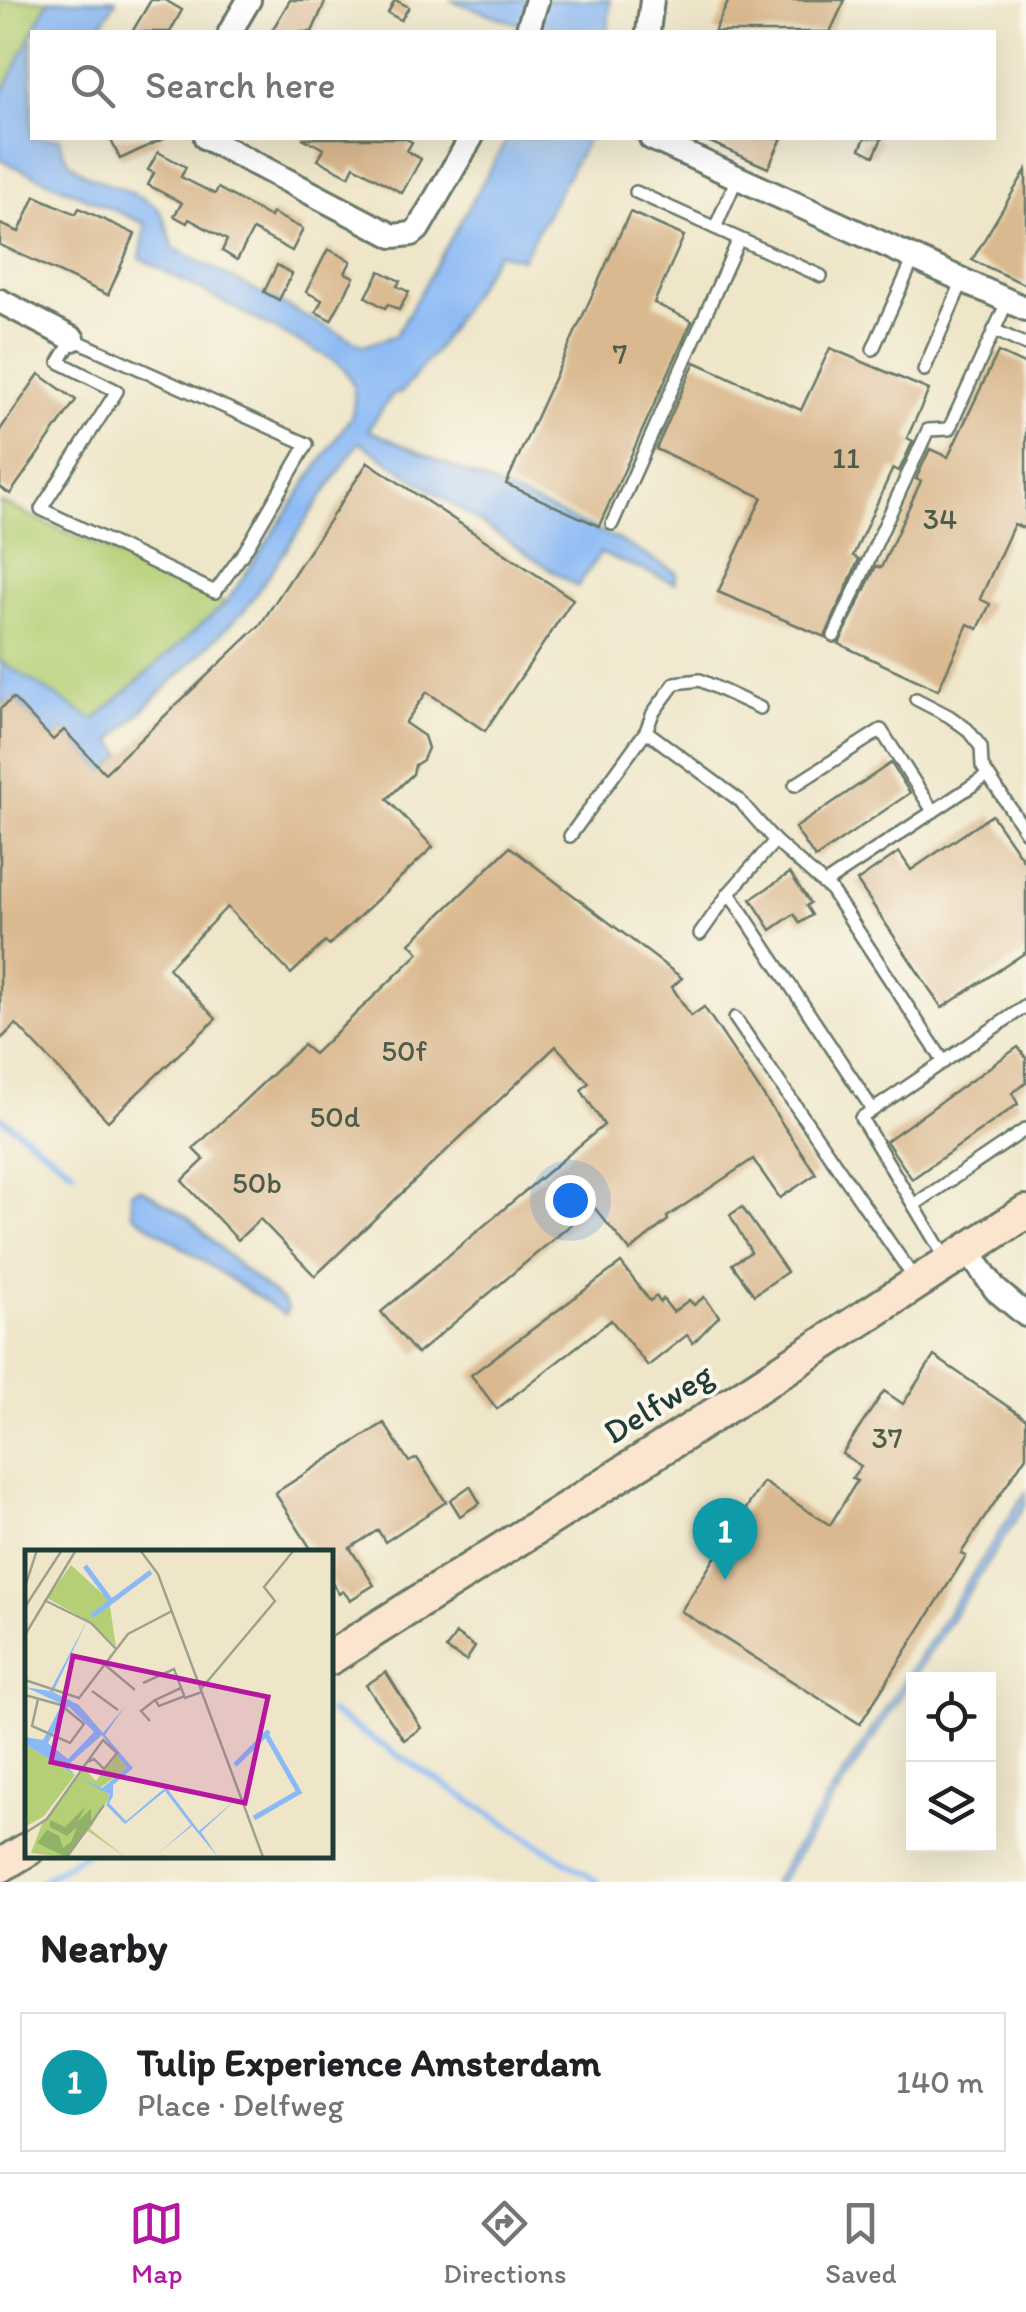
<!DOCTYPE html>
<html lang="en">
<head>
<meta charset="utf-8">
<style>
	body { margin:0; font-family:Itim,sans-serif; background:#f6f6f6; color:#202124 }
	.controls { position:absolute; right:30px; bottom:30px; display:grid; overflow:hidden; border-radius:0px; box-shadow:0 10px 40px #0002 }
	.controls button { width:90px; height:90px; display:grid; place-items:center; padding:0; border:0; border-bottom:2px solid #e0e0e0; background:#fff; color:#202124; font:50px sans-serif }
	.you { position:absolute; left:570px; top:1200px; width:35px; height:35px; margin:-25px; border:8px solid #fff; border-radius:50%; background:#1a73e8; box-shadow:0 0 0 15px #1a73e833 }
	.badge { display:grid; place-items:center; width:65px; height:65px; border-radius:50%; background:#b5179e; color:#fff; font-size:32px; font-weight:700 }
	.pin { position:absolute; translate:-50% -82px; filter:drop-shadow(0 2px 5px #0008) }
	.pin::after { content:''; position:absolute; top:52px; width:35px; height:30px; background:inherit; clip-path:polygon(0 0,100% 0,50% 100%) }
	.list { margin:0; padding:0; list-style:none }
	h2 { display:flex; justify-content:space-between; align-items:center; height:130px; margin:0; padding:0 40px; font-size:42px }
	h2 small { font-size:32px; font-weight:400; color:#757577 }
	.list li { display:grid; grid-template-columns:65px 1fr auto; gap:30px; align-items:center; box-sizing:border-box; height:140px; margin:0 20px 20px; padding:0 20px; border:2px solid #e0e0e0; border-radius:0px }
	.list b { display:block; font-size:38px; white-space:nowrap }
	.list p { margin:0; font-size:32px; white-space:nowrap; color:#757577 }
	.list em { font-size:32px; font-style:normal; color:#757577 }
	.icon { flex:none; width:55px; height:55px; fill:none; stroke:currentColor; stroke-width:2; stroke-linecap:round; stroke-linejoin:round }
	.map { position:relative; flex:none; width:1026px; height:1882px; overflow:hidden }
	.search { position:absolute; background:#fff; box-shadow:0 10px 40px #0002; left:30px; right:30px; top:30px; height:110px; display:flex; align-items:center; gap:25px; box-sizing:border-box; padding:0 35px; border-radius:0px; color:#757577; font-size:38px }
	.sheet { height:290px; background:#fff }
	nav { display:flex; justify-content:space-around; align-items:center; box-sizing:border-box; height:140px; border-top:2px solid #e0e0e0; background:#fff; font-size:28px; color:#757577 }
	nav a { display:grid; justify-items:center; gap:5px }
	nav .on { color:#b5179e }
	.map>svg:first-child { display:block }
	.green { fill:#b4cf75; stroke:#6a8654; stroke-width:2.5 }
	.water { fill:#8ab9f5; stroke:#547b94; stroke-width:2.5 }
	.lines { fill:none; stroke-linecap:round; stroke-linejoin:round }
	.stream { stroke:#8ab9f5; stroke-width:6 }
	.building { fill:#dab990 }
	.service-casing { stroke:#687868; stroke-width:16 }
	.minor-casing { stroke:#687868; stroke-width:28 }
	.secondary-casing { stroke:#687868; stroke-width:38 }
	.service { stroke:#fff; stroke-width:11 }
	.minor { stroke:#fff; stroke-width:22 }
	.secondary { stroke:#fce5cf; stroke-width:32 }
	.labels { text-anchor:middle; stroke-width:8; stroke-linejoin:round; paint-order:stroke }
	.number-label { font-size:30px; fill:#4e5c4b }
	.street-label { font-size:35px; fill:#1f3d34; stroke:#fbf7ec }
	.inset-river { fill:none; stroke:#8ab9f5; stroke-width:5 }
	.inset-road { fill:none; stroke:#9ca28d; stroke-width:2.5 }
	.view { fill:#b5179e; fill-opacity:0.15; stroke:#b5179e; stroke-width:5 }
	.inset-edge { fill:none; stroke:#1f3d34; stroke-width:5 }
</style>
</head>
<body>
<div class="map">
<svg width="1026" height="1882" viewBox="0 0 1026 1882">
	<rect width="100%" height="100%" fill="#fbf7ec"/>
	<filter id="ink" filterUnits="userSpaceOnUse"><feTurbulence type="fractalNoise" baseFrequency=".01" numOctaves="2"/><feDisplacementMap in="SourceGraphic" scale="20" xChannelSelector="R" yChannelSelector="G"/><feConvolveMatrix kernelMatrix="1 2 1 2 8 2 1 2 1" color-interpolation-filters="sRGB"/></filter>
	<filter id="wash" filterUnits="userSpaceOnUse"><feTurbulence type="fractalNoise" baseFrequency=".0048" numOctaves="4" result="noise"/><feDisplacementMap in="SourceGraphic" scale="40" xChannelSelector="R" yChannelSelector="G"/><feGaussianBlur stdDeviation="2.25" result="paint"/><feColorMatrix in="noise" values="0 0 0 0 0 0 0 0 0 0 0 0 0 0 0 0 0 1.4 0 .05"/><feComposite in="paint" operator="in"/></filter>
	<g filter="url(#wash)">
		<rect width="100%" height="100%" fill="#efe6c9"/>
		<g class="green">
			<polygon points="0,0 49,0 0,98"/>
			<polygon points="0,502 22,512 226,603 94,721 0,661"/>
		</g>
		<g class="water">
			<polygon points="49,0 116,0 97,32 33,32"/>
			<polygon points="450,0 610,0 608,32 541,32"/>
			<path d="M32,34V138H60C64,186 129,180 159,210C167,219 169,236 173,248L364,346L396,335L508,138H588L522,259L497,253L438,347L402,392L391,396L368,430L617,539L677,573L675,583L600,553L577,587L359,442L245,610L112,740L123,755L105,773L64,730L53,740L14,698L2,707L0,661L94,720L226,603L352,415C357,391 355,377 335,361L140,258L146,224L0,160V98Z"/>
			<polygon points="137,1189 142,1189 190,1219 240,1267 283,1301 288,1309 285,1315 132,1214 131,1192"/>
			<polygon points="1026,1492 1026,1504 780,1882 773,1882"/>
		</g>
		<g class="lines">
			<g class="stream">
				<polyline points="0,1117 73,1171"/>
				<polyline points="330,1712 598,1882"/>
				<polyline points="40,1882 84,1854"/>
			</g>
		</g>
		<g id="blocks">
			<g class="building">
				<polygon points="151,0 165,0 182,10 170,32 132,32"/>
				<polygon points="290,0 326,0 312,32 271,32"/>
				<polygon points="395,0 409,7 401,20 388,13"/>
				<polygon points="729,0 845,0 830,32 714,32"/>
				<polygon points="110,138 165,138 120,159"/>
				<polygon points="302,138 404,138 412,142 407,151 421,159 402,193 354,166 349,176 318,160 324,149"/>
				<polygon points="701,138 782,138 768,168"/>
				<polygon points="865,138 882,138 874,156 860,149"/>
				<polygon points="158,152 186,167 181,177 215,194 218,188 270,217 272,213 303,229 292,251 253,230 237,260 222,251 227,240 189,219 187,223 174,216 182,203 148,185 154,173 148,170"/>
				<polygon points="1026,170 1026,285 972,260"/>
				<polygon points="35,196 76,214 79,208 135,234 108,295 0,245 0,224 19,232"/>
				<polygon points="630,212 684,236 654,303 692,321 599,526 506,484"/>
				<polygon points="328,249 351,261 345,273 354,277 331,320 316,312 322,300 306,292"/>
				<polygon points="277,265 292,274 279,300 264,292"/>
				<polygon points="380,271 400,281 397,286 409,292 399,310 388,304 385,308 366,297"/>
				<polygon points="830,348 929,390 907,438 913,441 899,471 893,468 853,556 859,559 825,637 718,592 762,497 656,449 695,362 801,410"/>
				<polygon points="998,352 1026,365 1026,529 1014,524 980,599 990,604 978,629 968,624 938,690 839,644 876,566 881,568 921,481 916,479 930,449 948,457"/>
				<polygon points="39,374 76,400 10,494 0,487 0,430"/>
				<polygon points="368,462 573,599 485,731 427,692 405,723 424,736 428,748 423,760 415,765 413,774 387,799 433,847 329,945 325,942 291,974 227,907 168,968 216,1019 108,1121 16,1024 0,1040 0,709 13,698 53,740 64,730 105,773 260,625"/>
				<polygon points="891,763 910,793 815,858 795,828"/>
				<polygon points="992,815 1026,864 1026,952 942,1008 857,881 899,852 911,870"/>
				<polygon points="510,847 682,978 672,987 691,1016 704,1007 816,1174 780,1198 753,1159 667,1217 668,1220 630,1251 593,1206 417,1354 381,1312 604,1125 581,1090 589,1083 556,1046 315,1276 260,1219 238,1240 182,1181 204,1160 193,1149 303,1045 314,1054 344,1025 419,953 410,943"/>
				<polygon points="790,873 810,903 806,906 812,915 800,923 794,914 771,930 751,899"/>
				<polygon points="1018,1047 1026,1058 1026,1083 1012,1093 1018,1104 912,1179 886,1141"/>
				<polygon points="742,1207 787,1272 754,1295 732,1264 751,1252 730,1215"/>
				<polygon points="621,1263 650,1301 656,1296 660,1302 663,1299 673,1312 689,1300 694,1305 704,1297 719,1316 693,1343 687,1335 648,1366 611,1320 497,1409 471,1375"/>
				<polygon points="934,1356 1026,1419 1026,1456 961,1553 966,1556 860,1724 681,1611 763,1482 830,1525 857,1481 852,1478 861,1466 842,1454 884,1391 903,1404"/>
				<polygon points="384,1423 409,1462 417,1458 446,1502 385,1542 378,1530 350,1548 374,1585 350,1600 343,1591 339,1594 330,1580 330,1552 313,1552 275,1493"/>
				<polygon points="470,1486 480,1503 460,1516 450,1500"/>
				<polygon points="456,1634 475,1647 466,1661 446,1649"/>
				<polygon points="386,1672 421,1728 404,1740 366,1685"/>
			</g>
		</g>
	</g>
	<g filter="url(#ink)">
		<use href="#blocks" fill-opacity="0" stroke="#687868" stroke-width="2.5"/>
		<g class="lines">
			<g class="service-casing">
				<g id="service">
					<polyline points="636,192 821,276"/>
					<polyline points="715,228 737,178"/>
					<polyline points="994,330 1026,345"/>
					<polygon points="73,339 307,444 246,549 215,592 41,509 117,391 59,362"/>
					<polyline points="873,349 914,258"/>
					<polyline points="924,370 963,280"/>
					<polyline points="612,524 739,239"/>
					<polyline points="834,636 928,430 949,429 1008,300"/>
					<polyline points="916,699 949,716 967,729 981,747 982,766 1026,832"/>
					<polyline points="646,731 653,713 675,683 700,680 760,708"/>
					<polyline points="795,785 881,730 933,811"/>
					<polyline points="570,836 646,731 739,800 775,841"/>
					<polyline points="824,884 988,775"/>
					<polyline points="700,934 729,893"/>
					<polyline points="735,1018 914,1278"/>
					<polyline points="873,1110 729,893 775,841 831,890 944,1062"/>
					<polyline points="914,1205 1026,1129"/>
					<polyline points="946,1259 861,1118 1026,1006"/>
				</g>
			</g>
			<g class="minor-casing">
				<g id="minor">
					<polyline points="230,32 249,0"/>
					<polyline points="527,32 537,0"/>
					<polyline points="648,32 652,0"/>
					<polyline points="206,138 393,236 412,234 418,229 471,138"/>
					<polyline points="651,138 1026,309"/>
					<polyline points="0,301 73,339"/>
					<polyline points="967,1250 996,1290 1026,1315"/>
				</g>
			</g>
			<g class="secondary-casing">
				<g id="secondary">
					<polyline points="330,1658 681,1436 1026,1212"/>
					<polyline points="0,1866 28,1849"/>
				</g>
			</g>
			<use href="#service" class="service"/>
			<use href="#minor" class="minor"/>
			<use href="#secondary" class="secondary"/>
		</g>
	</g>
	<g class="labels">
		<g class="number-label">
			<text x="620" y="364">7</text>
			<text x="846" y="468">11</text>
			<text x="940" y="529">34</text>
			<text x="404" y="1061">50f</text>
			<text x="335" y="1127">50d</text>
			<text x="257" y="1193">50b</text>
			<text x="887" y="1448">37</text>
		</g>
		<g class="street-label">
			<text transform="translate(658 1403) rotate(-32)" y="12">Delfweg</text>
		</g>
	</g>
	<g transform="translate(25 1550)">
		<rect width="308" height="308" fill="#efe6c9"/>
		<path d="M46,15L84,50L91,97L67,73L22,48ZM0,194L50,225L19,266L0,277ZM93,202L102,218L75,238L85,246L65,279L100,307L63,281L41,307L6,303L17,274L59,218L71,231Z" fill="#b4cf75"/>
		<path d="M61,256L52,272L66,259V273L41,307L12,293L22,280L34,286L38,298L46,292L52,277L42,286L25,277V270L40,277Z" fill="#8fb266"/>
		<path d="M64,67L28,142L54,155L78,183L101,155L80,185L108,218L88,235V246L84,253L101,271L141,237L174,281L214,247L176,282L193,307L167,276L131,305L166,275L140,241L100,274L81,255L85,245L52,227L77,238L102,218L77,185L42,216L50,225L0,194V187L18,190L37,154L0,137L25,141ZM43,156L69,182L43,209L23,193Z" fill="#8ab9f5" fill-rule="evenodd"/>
		<path class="inset-river" d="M60,16L86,51M67,66L126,22M210,215L244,181M229,268L274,242L241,184"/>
		<path class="inset-road" d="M115,0L133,24L238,307M0,37L12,0M19,50L66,73L91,99M0,57L37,0M0,85L51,0M79,114L110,140M0,130L54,148L103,84L147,61M118,133L149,119L160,148L177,142M156,138L130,150L134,156L160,146M176,139L250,51L239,37L269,0M67,141L93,160M0,145L36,155L59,174L45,193L7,176L13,149M125,171L116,161L130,150M78,190L92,203L79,219L69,209L62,212ZM0,283L22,269L62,212M42,307L79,255"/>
		<path class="view" d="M48,106L243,147L220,253L26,212Z"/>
		<rect width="308" height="308" class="inset-edge"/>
	</g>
</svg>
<div class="controls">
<button><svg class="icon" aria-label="locate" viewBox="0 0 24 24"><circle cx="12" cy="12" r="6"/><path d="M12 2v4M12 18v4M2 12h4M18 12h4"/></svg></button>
<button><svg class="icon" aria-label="layers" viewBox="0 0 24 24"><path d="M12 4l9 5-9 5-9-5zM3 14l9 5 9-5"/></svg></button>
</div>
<div class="you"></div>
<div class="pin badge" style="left:725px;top:1580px;background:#0f9aa8">1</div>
<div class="search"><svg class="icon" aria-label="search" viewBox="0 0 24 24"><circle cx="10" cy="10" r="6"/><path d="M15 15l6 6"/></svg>Search here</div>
</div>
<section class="sheet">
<h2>Nearby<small></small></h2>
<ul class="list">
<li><span class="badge" style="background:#0f9aa8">1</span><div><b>Tulip Experience Amsterdam</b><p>Place · Delfweg</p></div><em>140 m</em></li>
</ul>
</section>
<nav>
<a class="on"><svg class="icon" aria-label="map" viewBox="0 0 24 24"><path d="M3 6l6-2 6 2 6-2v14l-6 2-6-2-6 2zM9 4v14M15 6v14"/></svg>Map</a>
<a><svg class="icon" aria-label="directions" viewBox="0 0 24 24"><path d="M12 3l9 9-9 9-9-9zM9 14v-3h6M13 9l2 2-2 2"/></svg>Directions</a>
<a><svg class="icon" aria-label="saved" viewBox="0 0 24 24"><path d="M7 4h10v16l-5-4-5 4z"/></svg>Saved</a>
</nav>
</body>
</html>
